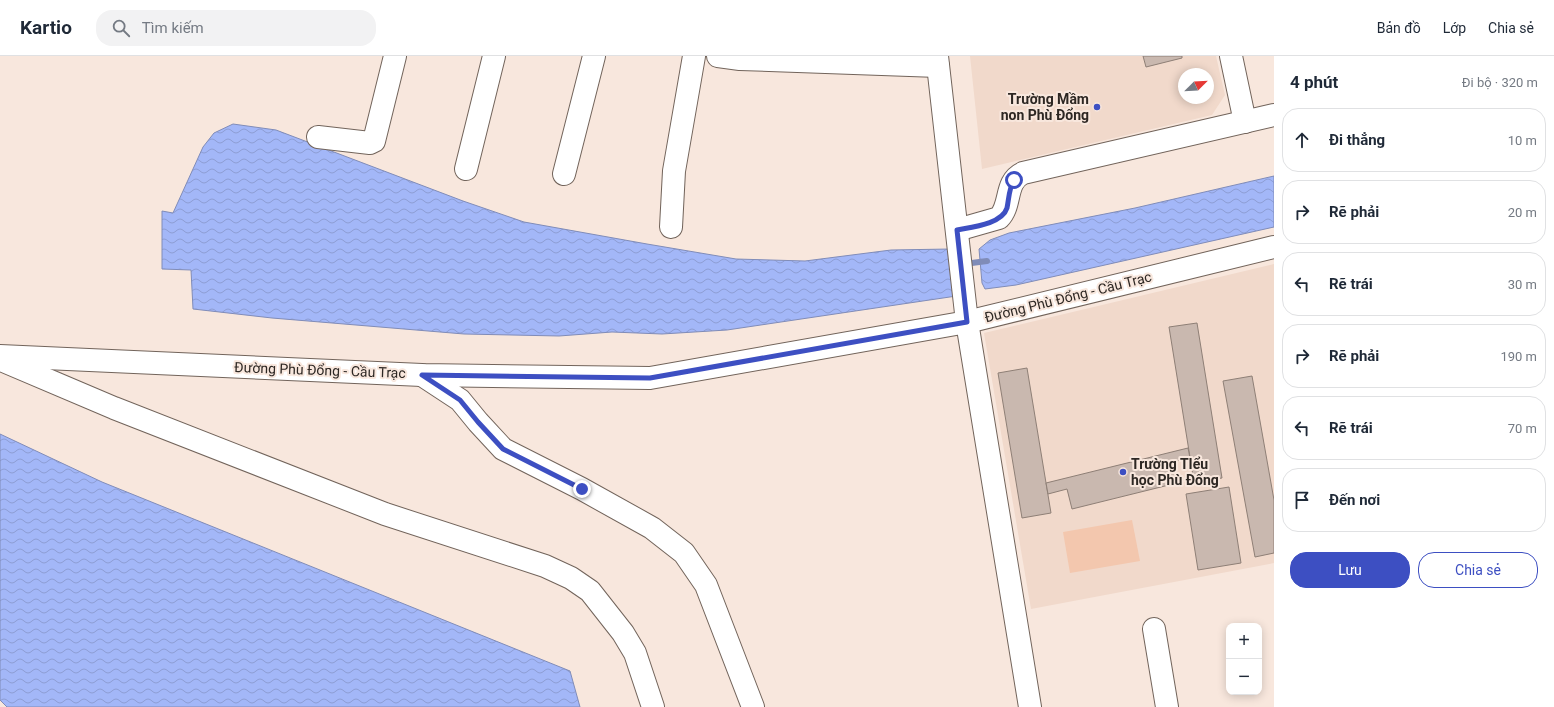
<!DOCTYPE html>
<html lang="vi">
<head>
<meta charset="utf-8">
<style>
	body { margin:0; font-family:Roboto,sans-serif; background:#f2f2f3; color:#1f2937 }
	.controls { position:absolute; right:12px; bottom:12px; display:grid; overflow:hidden; border-radius:8px; box-shadow:0 2px 10px #0003 }
	.controls button { width:36px; height:36px; display:grid; place-items:center; padding:0; border:0; border-bottom:1px solid #e0e1e3; background:#fff; color:#1f2937; font:20px sans-serif }
	.compass { position:absolute; left:1178px; top:12px; width:36px; height:36px; border-radius:50%; background:#fff; box-shadow:0 2px 10px #0003; rotate:66deg }
	.stop { position:absolute; width:12px; height:12px; margin:-9px; border:3px solid #3d4fc2; border-radius:50%; background:#fff }
	.stop.end { background:#3d4fc2; border-color:#fff; box-shadow:0 1px 4px #0008 }
	.list { margin:0; padding:0; list-style:none }
	h2 { display:flex; justify-content:space-between; align-items:center; height:52px; margin:0; padding:0 16px; font-size:17px }
	h2 small { font-size:13px; font-weight:400; color:#747a83 }
	.list li { display:grid; grid-template-columns:26px 1fr auto; gap:12px; align-items:center; box-sizing:border-box; height:64px; margin:0 8px 8px; padding:0 8px; border:1px solid #e0e1e3; border-radius:16px }
	.list b { display:block; font-size:15px; white-space:nowrap }
	.list em { font-size:13px; font-style:normal; color:#747a83 }
	.actions { display:flex; gap:8px; padding:12px 16px }
	.actions a { flex:1; padding:9px 0; border:1px solid #3d4fc2; border-radius:16px; text-align:center; font-size:14px; color:#3d4fc2 }
	.actions .main { background:#3d4fc2; color:#fff }
	.icon { flex:none; width:22px; height:22px; fill:none; stroke:currentColor; stroke-width:2; stroke-linecap:round; stroke-linejoin:round }
	.map { position:relative; flex:none; width:1274px; height:651px; overflow:hidden }
	header { display:flex; align-items:center; gap:24px; box-sizing:border-box; height:56px; padding:0 20px; background:#fff; border-bottom:1px solid #e0e1e3 }
	header strong { font-size:19px }
	nav { display:flex; gap:22px; margin-inline-start:auto; font-size:14px }
	.search { width:280px; height:36px; background:#f2f2f3; display:flex; align-items:center; gap:10px; box-sizing:border-box; padding:0 14px; border-radius:16px; color:#747a83; font-size:15px }
	main { display:flex }
	aside { flex:1; background:#fff }
	.map>svg:first-child { display:block }
	.built { fill:#f1d9cb; fill-rule:evenodd }
	.green { fill:#f3c7ae }
	.water { fill:url(#water-waves); stroke:#808cb8 }
	.lines { fill:none; stroke-linecap:round; stroke-linejoin:round }
	.stream { stroke:#808cb8; stroke-width:6 }
	.building { fill:#c9b8af; stroke:#8e7f76 }
	.minor-casing { stroke:#72645b; stroke-width:24 }
	.major-casing { stroke:#72645b; stroke-width:24 }
	.minor { stroke:#fff; stroke-width:22 }
	.major { stroke:#fff; stroke-width:22 }
	.route { stroke:#3d4fc2; stroke-width:5 }
	.poi-dot { fill:#3d4fc2; stroke:#f8e7dd; stroke-width:1.5 }
	.labels { text-anchor:middle; stroke-width:4; stroke-linejoin:round; paint-order:stroke }
	.poi-label { font-size:14px; font-weight:bold; fill:#2d2723; stroke:#f8e7dd; text-anchor:end }
	.street-label { font-size:14px; fill:#2d2723; stroke:#f8e7dd }
</style>
</head>
<body>
<header>
<strong>Kartio</strong>
<div class="search"><svg class="icon" aria-label="search" viewBox="0 0 24 24"><circle cx="10" cy="10" r="6"/><path d="M15 15l6 6"/></svg>Tìm kiếm</div>
<nav><a>Bản đồ</a><a>Lớp</a><a>Chia sẻ</a></nav>
</header>
<main>
<div class="map">
<svg width="1274" height="651" viewBox="0 0 1274 651">
	<defs>
		<pattern id="water-waves" width="16" height="10" patternUnits="userSpaceOnUse"><rect width="16" height="10" fill="#a3b7f8"/><path d="M0 5q4-4 8 0t8 0" fill="none" stroke="#8d9dd4"/></pattern>
	</defs>
	<rect width="100%" height="100%" fill="#f8e7dd"/>
	<g class="built">
		<path d="M970,0H1216L1225,39L1212,59L982,113ZM1184,18H1208V42H1184Z"/>
		<polygon points="1274,208 1274,507 1031,553 984,277"/>
	</g>
	<polygon class="green" points="1132,464 1140,505 1070,517 1063,476"/>
	<g class="water">
		<polygon points="233,68 276,74 463,145 524,166 647,188 736,203 805,205 891,194 950,193 970,238 727,274 662,278 612,276 559,280 464,278 272,262 193,253 191,214 162,213 162,155 173,157 203,91 214,77"/>
		<polygon points="1274,120 1274,171 1016,229 985,233 982,227 979,193 990,184 1009,177 1135,152"/>
		<polygon points="0,378 102,426 570,615 580,651 7,651 0,644"/>
	</g>
	<g class="lines">
		<polyline class="stream" points="964,208 987,205"/>
	</g>
	<g class="building">
		<polygon points="1143,0 1182,0 1182,2 1146,11"/>
		<polygon points="1197,267 1222,422 1194,426 1169,271"/>
		<polygon points="1027,312 1051,457 1022,462 998,317"/>
		<polygon points="1252,320 1274,444 1274,497 1255,501 1223,325"/>
		<polygon points="1188,392 1190,402 1172,406 1177,427 1072,453 1067,433 1048,438 1046,427"/>
		<polygon points="1229,431 1241,507 1198,514 1186,438"/>
	</g>
	<g class="lines">
		<g class="minor-casing">
			<g id="minor">
				<polyline points="718,0 740,3 938,10"/>
				<polyline points="937,0 967,266 1030,651"/>
				<polyline points="1231,0 1245,66"/>
				<polyline points="318,81 370,87 374,85 395,0"/>
				<polyline points="466,113 494,0"/>
				<polyline points="564,118 594,0"/>
				<polyline points="671,171 674,115 694,0"/>
				<path d="M957,174L999,162C1012,149 1004,126 1023,117L1274,59"/>
				<polyline points="422,319 460,344 478,366 503,393 582,433 652,472 684,497 706,529 753,651"/>
				<polyline points="1154,573 1167,651"/>
			</g>
		</g>
		<g class="major-casing">
			<g id="major">
				<polyline points="0,300 422,319 650,322 967,266 1274,191"/>
				<polyline points="1,304 114,352 385,458 545,510 571,522 590,535 623,577 635,597 653,651"/>
			</g>
		</g>
		<use href="#minor" class="minor"/>
		<use href="#major" class="major"/>
	</g>
	<g class="lines">
		<path class="route" d="M582,433L503,393L478,366L460,344L422,319L650,322L967,266L957,174C972,171 1002,168 1007,152C1009,142 1009,132 1014,124"/>
	</g>
	<g class="poi-dot">
		<circle cx="1097" cy="51" r="4"/>
		<circle cx="1123" cy="416" r="4"/>
	</g>
	<g class="labels">
		<g class="poi-label">
			<text x="1089" y="48">Trường Mầm<tspan x="1089" dy="16">non Phù Đổng</tspan></text>
			<text x="1131" y="413" text-anchor="start">Trường TIểu<tspan x="1131" dy="16">học Phù Đổng</tspan></text>
		</g>
		<g class="street-label">
			<text transform="translate(1068 241) rotate(-14)" y="5">Đường Phù Đổng - Cầu Trạc</text>
			<text transform="translate(320 314) rotate(2)" y="5">Đường Phù Đổng - Cầu Trạc</text>
		</g>
	</g>
</svg>
<div class="controls">
<button>+</button>
<button>−</button>
</div>
<svg class="compass" viewBox="-18 -18 36 36"><path d="M0-13l5 13h-10z" fill="#e53935"/><path d="M0 13l5-13h-10z" fill="#747a83"/></svg>
<div class="stop" style="left:1014px;top:124px"></div>
<div class="stop end" style="left:582px;top:433px"></div>
</div>
<aside>
<h2>4 phút<small>Đi bộ · 320 m</small></h2>
<ul class="list">
<li><svg class="icon" aria-label="ahead" viewBox="0 0 24 24"><path d="M12 20V5M6 11l6-6 6 6"/></svg><div><b>Đi thẳng</b></div><em>10 m</em></li>
<li><svg class="icon" aria-label="right" viewBox="0 0 24 24"><path d="M7 20v-9h11M14 6l5 5-5 5"/></svg><div><b>Rẽ phải</b></div><em>20 m</em></li>
<li><svg class="icon" aria-label="left" viewBox="0 0 24 24"><path d="M17 20v-9H6M10 6l-5 5 5 5"/></svg><div><b>Rẽ trái</b></div><em>30 m</em></li>
<li><svg class="icon" aria-label="right" viewBox="0 0 24 24"><path d="M7 20v-9h11M14 6l5 5-5 5"/></svg><div><b>Rẽ phải</b></div><em>190 m</em></li>
<li><svg class="icon" aria-label="left" viewBox="0 0 24 24"><path d="M17 20v-9H6M10 6l-5 5 5 5"/></svg><div><b>Rẽ trái</b></div><em>70 m</em></li>
<li><svg class="icon" aria-label="arrive" viewBox="0 0 24 24"><path d="M6 21V4h12l-3 4 3 4H6"/></svg><div><b>Đến nơi</b></div></li>
</ul>
<div class="actions"><a class="main">Lưu</a><a>Chia sẻ</a></div>
</aside>
</main>
</body>
</html>
